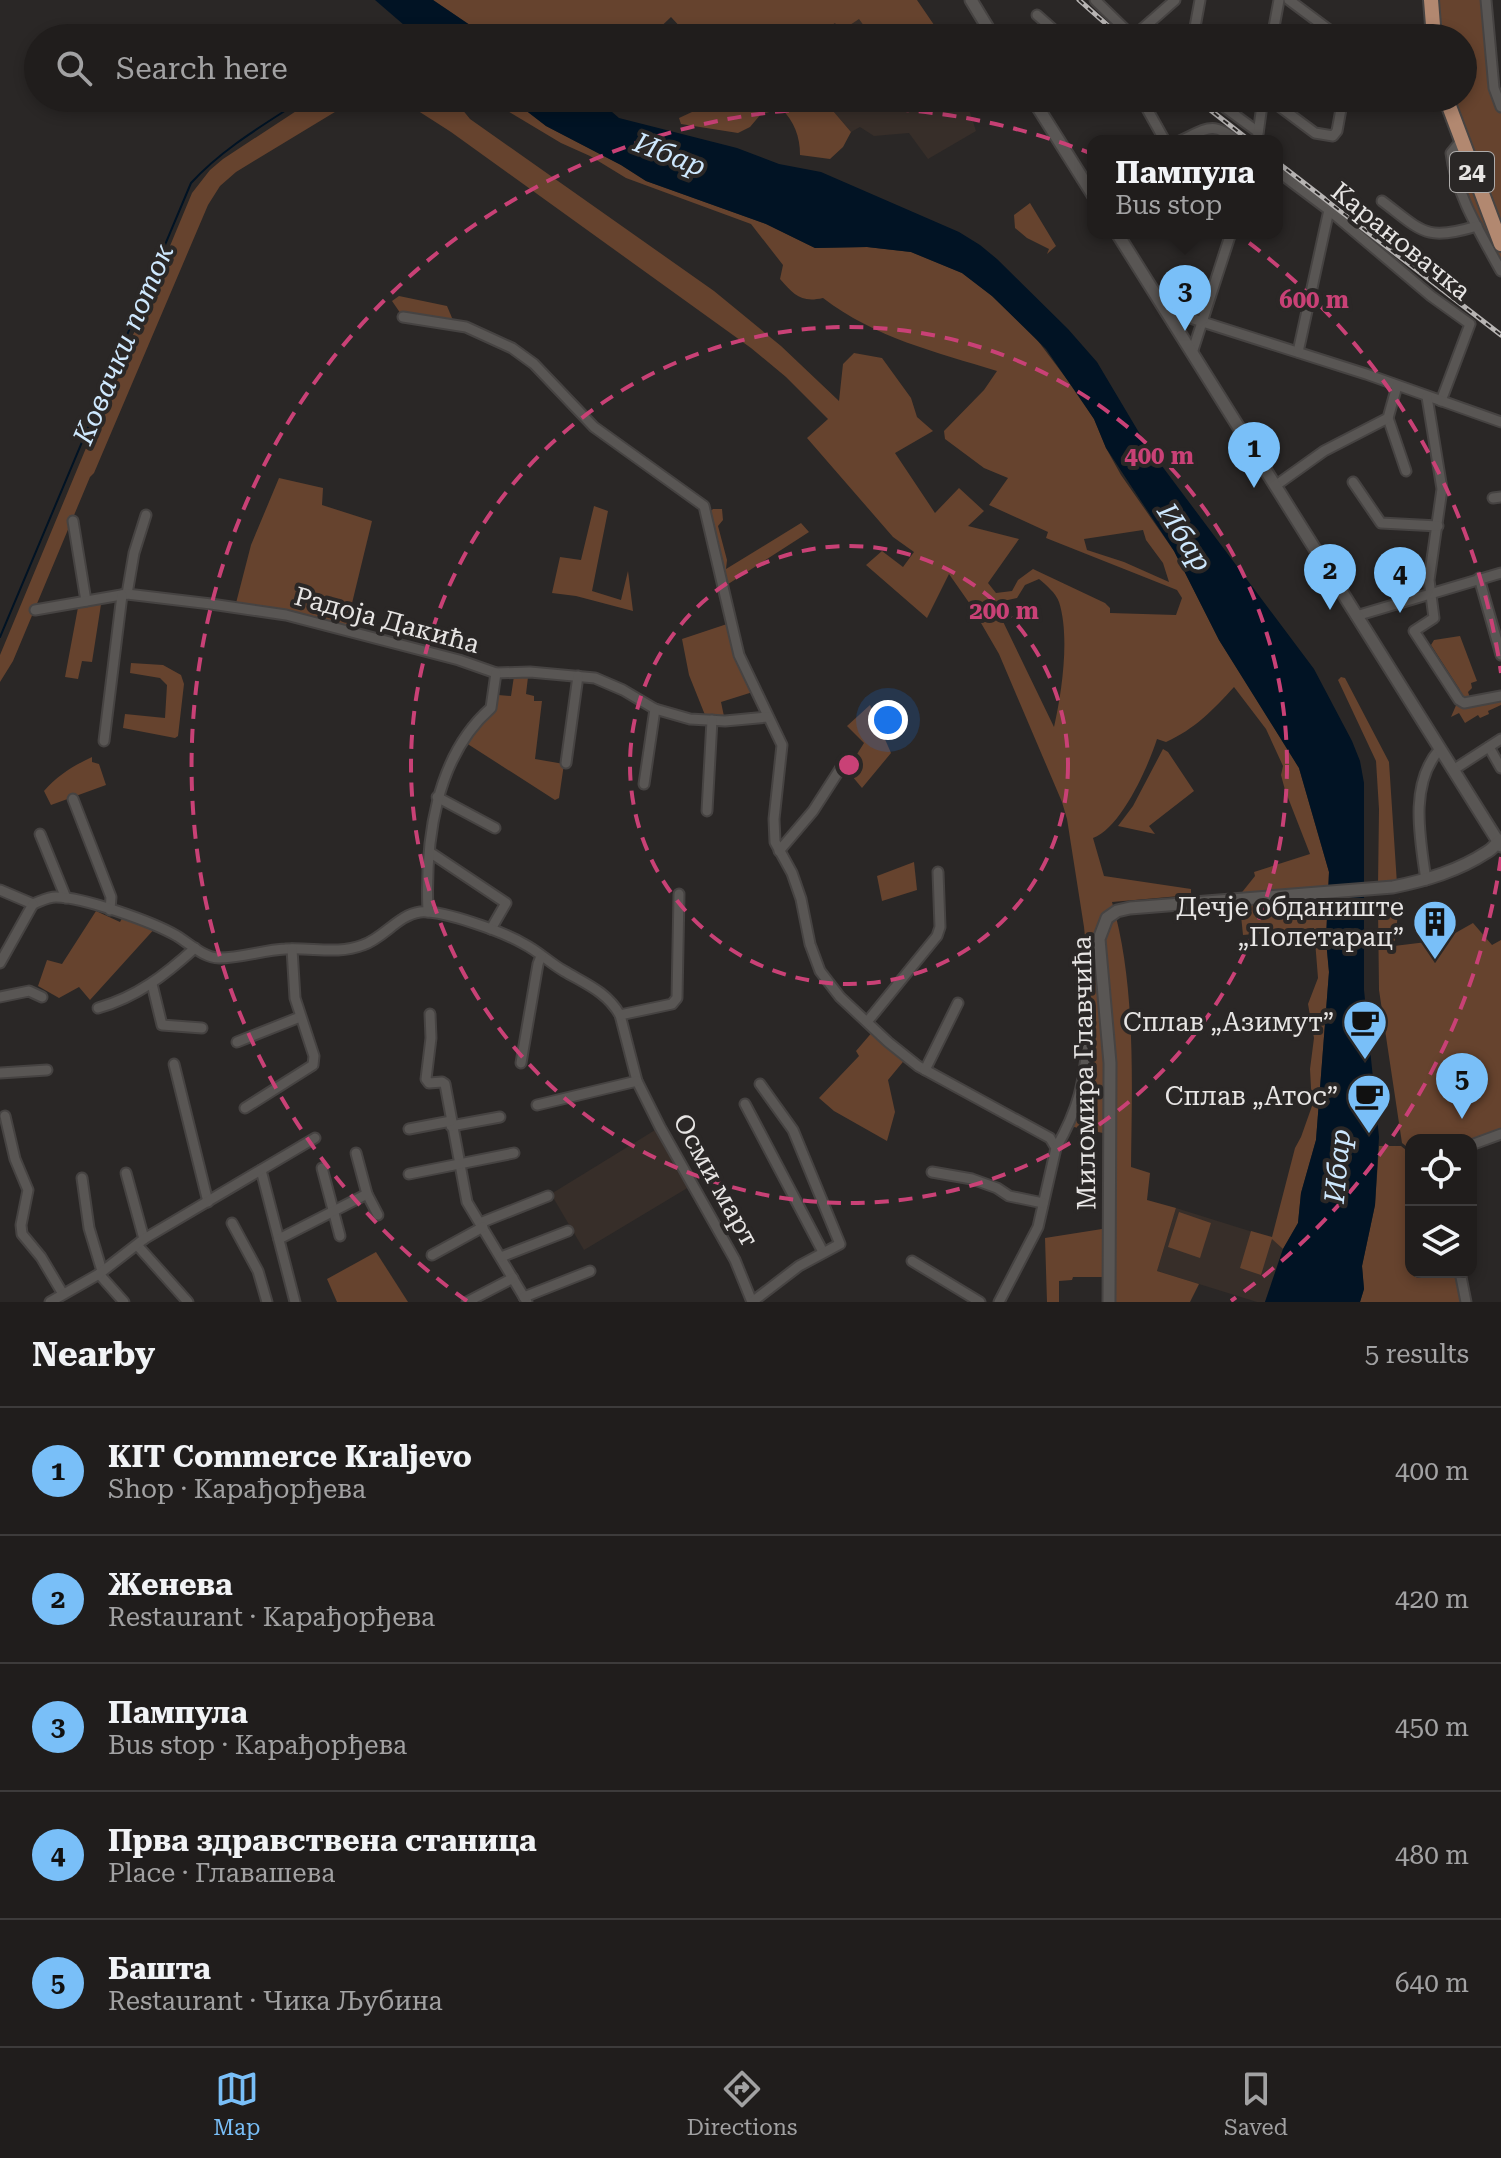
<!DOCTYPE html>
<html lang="en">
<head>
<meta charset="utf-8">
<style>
	body { margin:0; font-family:"Roboto Serif",serif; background:#2d2a29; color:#f1f3f6 }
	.controls { position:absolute; right:24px; bottom:24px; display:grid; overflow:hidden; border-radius:16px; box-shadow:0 4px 12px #0003 }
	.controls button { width:72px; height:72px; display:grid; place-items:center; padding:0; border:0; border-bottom:2px solid #3d3b3b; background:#201d1c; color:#f1f3f6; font:40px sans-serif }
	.you { position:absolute; left:888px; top:720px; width:28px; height:28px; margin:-20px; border:6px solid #fff; border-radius:50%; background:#1a73e8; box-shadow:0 0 0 12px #1a73e833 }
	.badge { display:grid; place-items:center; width:52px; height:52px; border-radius:50%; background:#79bff8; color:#111; font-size:26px; font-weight:700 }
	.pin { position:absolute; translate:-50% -66px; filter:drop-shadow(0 2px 4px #0008) }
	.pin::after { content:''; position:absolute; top:42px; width:28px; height:24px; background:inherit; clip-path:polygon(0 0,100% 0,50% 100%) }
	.popup { position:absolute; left:1087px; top:135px; width:196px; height:104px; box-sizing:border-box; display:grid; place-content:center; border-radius:16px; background:#201d1c; filter:drop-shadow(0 2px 6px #0005); font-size:26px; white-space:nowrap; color:#a2a2a3 }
	.popup b { font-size:30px; color:#f1f3f6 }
	.popup::after { content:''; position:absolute; left:50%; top:100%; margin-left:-16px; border:16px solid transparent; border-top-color:#201d1c }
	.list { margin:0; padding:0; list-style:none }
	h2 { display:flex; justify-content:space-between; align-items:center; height:104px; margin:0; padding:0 32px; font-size:34px }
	h2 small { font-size:26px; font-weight:400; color:#a2a2a3 }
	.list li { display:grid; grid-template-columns:52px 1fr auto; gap:24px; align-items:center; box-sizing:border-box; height:128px; padding:0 32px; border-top:2px solid #3d3b3b }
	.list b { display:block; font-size:30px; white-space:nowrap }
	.list p { margin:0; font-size:26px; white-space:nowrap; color:#a2a2a3 }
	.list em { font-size:26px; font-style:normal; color:#a2a2a3 }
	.icon { flex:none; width:44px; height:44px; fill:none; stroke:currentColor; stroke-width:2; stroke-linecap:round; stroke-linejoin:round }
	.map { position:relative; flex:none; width:1501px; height:1302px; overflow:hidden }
	.search { position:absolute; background:#201d1c; box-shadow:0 4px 12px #0003; left:24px; right:24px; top:24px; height:88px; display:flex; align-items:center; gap:20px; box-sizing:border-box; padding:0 28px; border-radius:44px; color:#a2a2a3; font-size:30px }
	.sheet { height:744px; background:#201d1c }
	nav { display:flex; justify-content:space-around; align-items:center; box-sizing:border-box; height:112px; border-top:2px solid #3d3b3b; background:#201d1c; font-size:22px; color:#a2a2a3 }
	nav a { display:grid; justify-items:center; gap:4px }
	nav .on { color:#79bff8 }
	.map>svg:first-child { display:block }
	.built { fill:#372e29 }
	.green { fill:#66432e; fill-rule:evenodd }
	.water { fill:#011324 }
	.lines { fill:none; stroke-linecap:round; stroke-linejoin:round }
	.stream { stroke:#011324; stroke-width:2 }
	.minor-casing { stroke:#464342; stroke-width:13 }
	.tertiary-casing { stroke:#464342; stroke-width:15 }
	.primary-casing { stroke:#464342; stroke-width:18 }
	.minor { stroke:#595654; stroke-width:9 }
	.tertiary { stroke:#595654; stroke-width:11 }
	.primary { stroke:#b28870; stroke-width:14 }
	.rail-casing { stroke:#b7b4b3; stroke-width:5 }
	.rail { stroke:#2a2726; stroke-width:2; stroke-dasharray:6; stroke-linecap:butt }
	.ring { fill:none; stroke:#c94176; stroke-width:4; stroke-dasharray:14 10 }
	.labels { text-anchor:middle; stroke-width:8; stroke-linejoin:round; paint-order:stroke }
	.shield { fill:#2a2726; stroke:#aeacab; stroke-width:2 }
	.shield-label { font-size:24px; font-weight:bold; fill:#e7e5e4 }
	.street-label { font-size:26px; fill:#e7e5e4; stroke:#2a2726 }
	.poi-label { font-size:26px; fill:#e7e5e4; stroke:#2a2726; text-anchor:end }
	.water-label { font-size:28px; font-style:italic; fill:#cee8fe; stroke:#2a2726 }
	.centre { fill:#c94176; stroke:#2a2726; stroke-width:4 }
	.ring-label { font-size:24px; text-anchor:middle; font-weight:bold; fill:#c94176; stroke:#2a2726; stroke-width:8; stroke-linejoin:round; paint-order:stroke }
</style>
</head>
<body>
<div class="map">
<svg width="1501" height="1302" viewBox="0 0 1501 1302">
	<rect width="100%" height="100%" fill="#2a2726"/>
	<g class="built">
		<polygon points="859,19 887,30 891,38 815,38 836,22"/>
		<polygon points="822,98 976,98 967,103 976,131 928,159 909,133 874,136 860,127 851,132"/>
		<polygon points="660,1127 694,1184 584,1250 551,1194"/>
		<polygon points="1176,1208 1272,1238 1283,1249 1265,1302 1257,1302 1157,1271"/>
	</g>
	<g class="green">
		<polygon points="433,0 917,0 943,38 891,38 887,30 873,38 859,19 841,31 835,23 815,38 685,38 683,30 671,17 649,38 489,38"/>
		<polygon points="1431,0 1482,0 1501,110 1501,271 1472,218 1451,153 1460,142 1446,98 1463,98 1463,38 1434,38"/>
		<polygon points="316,98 358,98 236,172 220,186 208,205 94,473 90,477 13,661 0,682 0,655 192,193 210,170 223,159"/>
		<path d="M398,98H453L470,119L714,291L781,346L839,401L843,364L854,353L882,358L911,398L917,417L933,431L895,453L935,513L959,488L984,511L968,526L1019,539L988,583L996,593L1012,591L1018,580L1033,569L1105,603L1110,608V613L1176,615L1182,598L1177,590L1046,538L1048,532L989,505L1008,478L984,468L945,439L944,431L984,390L997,371C936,352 875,338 823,298C801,303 794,295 780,279L783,265L751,224L626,178L590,156L561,143L486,98H501L524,109L546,126L621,165L646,181L766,224L815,248L867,247L911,252L962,273L992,296L1035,337L1075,390L1094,419L1106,448L1121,475L1174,551L1219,640L1299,768L1329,872L1326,940L1329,972L1316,1140L1301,1193L1298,1223L1283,1249L1272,1239L1261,1275L1240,1268L1251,1231L1272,1237L1295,1148L1301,1137L1312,1106L1310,1069L1314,1038L1308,1004L1318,978L1314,928L1243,935L1239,896L1255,876L1254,872L1310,854L1285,790L1281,775L1283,766L1266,729L1234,687C1213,710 1195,729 1166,742L1157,739C1148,767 1121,828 1093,838L1104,876L1191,889V895L1112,902C1136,984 1132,1082 1131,1167L1150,1173L1147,1200L1176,1208L1157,1271L1199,1284L1190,1302H1109V1277H1073L1072,1280L1059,1281V1302H1047L1045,1238L1102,1229L1103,1133L1069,1126L1083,1088L1092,1008L1084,927L1067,819L1062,802L999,654L970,604L949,574L927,618L866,565L882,551L903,567L914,552L893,537L807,438L828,419L786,377L751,348L451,132ZM1143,530L1146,540L1163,563L1169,582L1124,562L1087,550L1084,539ZM1039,579C1046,585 1056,593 1059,602C1070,636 1062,692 1054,727L994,603L1017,598L1025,585Z"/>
		<path d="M715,98H822L851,132L843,147L830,159L800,155C800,136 794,122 782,109L761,114L750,127L738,133L681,124L679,118L707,105Z"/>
		<polygon points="1030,203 1056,246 1047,254 1049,249 1027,238 1015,228 1014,215"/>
		<polygon points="399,296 447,306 455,325 403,317 392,301"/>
		<polygon points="279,478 323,488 322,505 372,521 345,632 235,607 251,545"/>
		<polygon points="594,506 608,511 592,591 621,600 628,571 633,611 576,596 552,593 560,557 581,560"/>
		<polygon points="713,509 722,509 723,520 718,526 727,560 726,569 801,523 809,532 722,588 707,514"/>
		<polygon points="102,598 92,662 82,661 78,679 65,677 79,602"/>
		<polygon points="730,623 756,691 721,702 725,721 707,720 689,675 682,639"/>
		<polygon points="1460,636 1477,681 1471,683 1472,688 1468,692 1471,701 1501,696 1501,705 1488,711 1489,714 1480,718 1478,715 1465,723 1459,713 1451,717 1457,703 1456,693 1460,690 1431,645 1434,640"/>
		<polygon points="131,663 163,665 181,675 184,684 178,736 175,738 123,728 125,714 165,718 167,685 160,678 130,673"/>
		<polygon points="514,676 528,677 526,694 534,696 534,701 542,701 535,759 564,764 559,798 555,800 463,741 491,708 498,695 511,696"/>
		<polygon points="1341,677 1345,678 1389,762 1397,884 1378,886 1379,809 1376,761 1338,680"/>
		<polygon points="870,705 891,753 862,788 847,770 864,743 847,726"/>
		<polygon points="1163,749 1168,752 1194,791 1149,826 1155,834 1118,826 1133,806"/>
		<path d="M92,757V762L99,764L106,785L51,805L44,791C58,775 73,766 92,757Z"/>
		<polygon points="914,862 917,890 882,901 877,876"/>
		<polygon points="1400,898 1394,946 1443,940 1473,923 1492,945 1501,940 1501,1130 1471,1142 1471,1140 1411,1140 1411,1150 1402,1143 1379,990 1378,907"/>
		<polygon points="96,911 120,922 125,913 157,926 90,1000 79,987 59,998 38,986 47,960 62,964"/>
		<polygon points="874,1030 907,1057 888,1080 895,1112 887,1141 834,1111 819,1098 859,1056 856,1051"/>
		<polygon points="1379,1146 1401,1146 1411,1154 1411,1272 1460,1272 1466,1302 1360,1302 1364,1289 1362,1266 1375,1205"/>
		<polygon points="1179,1212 1211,1223 1200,1258 1168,1247"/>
		<polygon points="376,1252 408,1302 337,1302 327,1279"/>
	</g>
	<g class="water">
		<polygon points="375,0 433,0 489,38 419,38"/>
		<path d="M501,98C540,98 590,88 619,118L737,148L779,164L821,172L959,232L980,245L997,259L1068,329L1097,362L1147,446L1314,669L1352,741L1360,761L1364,783V990L1379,1137L1375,1205L1362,1266L1364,1289L1360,1302H1265L1283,1249L1298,1223L1301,1193L1316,1140L1329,972L1326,940L1329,872L1299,768L1219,640L1174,551L1106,448L1094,419L1046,349L992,296L962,273L911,252L867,247L815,248L766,224L646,181L621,165L546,126L524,109Z"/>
	</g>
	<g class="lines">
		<g class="stream">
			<polyline points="395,38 411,28"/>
			<path d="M0,637L191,183C223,148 265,124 305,98"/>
		</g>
		<g class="minor-casing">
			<g id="minor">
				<polyline points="1095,0 1134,38"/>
				<polyline points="1289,0 1340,38"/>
				<polyline points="1486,0 1494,88 1501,107"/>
				<polyline points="1037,15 1063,38"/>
				<polyline points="1133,37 1175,0"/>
				<polyline points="1193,38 1200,0"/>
				<polyline points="1272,38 1279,0"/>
				<polyline points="1141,98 1165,141"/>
				<polyline points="1212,98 1258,132"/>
				<polyline points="1268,98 1315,133 1333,136 1337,131 1343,98"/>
				<path d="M1180,141C1208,128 1212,121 1238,141"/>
				<polyline points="1257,141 1263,98"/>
				<path d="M1460,142L1451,153C1456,195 1481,234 1501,271"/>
				<polyline points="1277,171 1329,210 1431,296 1470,324 1441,401"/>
				<path d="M1382,201C1422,231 1425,242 1477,226"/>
				<polyline points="1165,310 1366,374 1501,422"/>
				<polyline points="403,317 466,327 512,348 534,364 594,427 704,506 739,655 782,745 774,819 775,842 792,873 801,899 810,944 820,971 840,997 888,1042 918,1066 1050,1138 1056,1148 1038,1227 999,1302"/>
				<polyline points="1298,352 1329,210"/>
				<polyline points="1192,353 1231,233"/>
				<polyline points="1427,397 1442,489 1429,580 1434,618 1414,631 1459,700 1464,703 1501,696"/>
				<polyline points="1388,418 1406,471"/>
				<polyline points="1353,482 1381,523 1438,526"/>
				<polyline points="1275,486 1324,451 1388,418 1397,386"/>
				<polyline points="1493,498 1501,497"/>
				<polyline points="73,521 86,601"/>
				<polyline points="1479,578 1501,655"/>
				<polyline points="127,594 134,553 146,515"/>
				<polyline points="35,610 127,594 211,604 286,615 459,660 496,673 530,672 595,678 623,690 655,709 690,719 725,721 768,717"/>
				<polyline points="1356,616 1501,573"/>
				<polyline points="104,741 122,595"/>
				<polyline points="1489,747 1501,768"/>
				<polyline points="566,763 578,676"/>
				<polyline points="1453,770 1501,739"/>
				<polyline points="644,784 655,709"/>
				<polyline points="437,797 495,828"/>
				<polyline points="73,799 111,897 110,910"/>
				<polyline points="707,811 712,720"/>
				<polyline points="40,834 66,898"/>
				<polyline points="779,851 813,811 842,766"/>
				<polyline points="431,853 506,903 491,929"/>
				<path d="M1426,880C1420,838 1409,785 1439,750"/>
				<polyline points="0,890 33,904"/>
				<path d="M33,904C41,901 48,897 56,897C83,897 153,922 177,936C190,944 204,958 219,958C241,958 264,950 285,949C312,947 337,955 363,945C384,938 398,915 420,912C443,910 504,932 524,944C538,951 550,963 564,971C586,984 607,992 620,1015L637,1081L660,1127L735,1260L752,1302"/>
				<path d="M428,912C425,842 435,757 491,708L496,673"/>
				<polyline points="0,963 33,904"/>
				<polyline points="152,984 162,1025 202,1028"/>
				<polyline points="0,997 29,991 42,997"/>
				<path d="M98,1008C137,997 165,975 195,948"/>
				<polyline points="430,1014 431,1038 426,1079 429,1083 442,1082 445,1084 467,1202 527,1302"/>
				<polyline points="620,1015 672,1004 677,998 679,894"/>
				<polyline points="867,1022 937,936 940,927 938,872"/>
				<polyline points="237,1042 300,1017"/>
				<polyline points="521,1063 538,964 541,956"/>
				<polyline points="174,1064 208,1202"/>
				<polyline points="925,1070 958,1003"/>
				<polyline points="0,1073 47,1070"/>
				<polyline points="745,1104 823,1252"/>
				<polyline points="537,1105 637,1081"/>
				<polyline points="245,1108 313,1065 314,1056 295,998 292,949"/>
				<polyline points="5,1116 15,1159 28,1190 21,1225 22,1234 41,1257 63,1294"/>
				<polyline points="451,1126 500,1117"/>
				<polyline points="409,1129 451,1121"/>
				<polyline points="1471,1145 1501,1134"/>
				<path d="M1056,1148C1079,1108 1084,1083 1088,1038"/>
				<polyline points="322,1168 340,1236"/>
				<polyline points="261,1170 295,1302"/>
				<polyline points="932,1172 972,1179 997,1188 1009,1196 1043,1203"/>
				<polyline points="126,1173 144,1239"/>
				<polyline points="409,1174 514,1153"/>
				<polyline points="82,1178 89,1228 102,1271"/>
				<polyline points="367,1194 378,1215"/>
				<polyline points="232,1223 258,1271 267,1302"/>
				<polyline points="480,1223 548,1196"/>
				<polyline points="279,1239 367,1194 356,1153"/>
				<polyline points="137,1245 188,1302"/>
				<polyline points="432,1255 483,1227"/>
				<polyline points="501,1257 568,1231"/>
				<polyline points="912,1261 980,1302"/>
				<polyline points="1460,1272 1466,1302"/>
				<polyline points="99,1274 124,1302"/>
				<polyline points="524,1297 590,1271"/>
				<polyline points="50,1302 99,1274 144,1239 315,1138"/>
				<polyline points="467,1302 513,1278"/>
				<polyline points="752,1302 799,1266 840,1244 793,1130 760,1084"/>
			</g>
		</g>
		<g class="tertiary-casing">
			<g id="tertiary">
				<polyline points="971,0 994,38"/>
				<polyline points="1032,98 1093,195"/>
				<polyline points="1117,233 1501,846"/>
				<path d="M1109,1302L1110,1063L1099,939L1107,918L1117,911L1130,908L1393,887C1427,880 1458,871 1487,852C1493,849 1496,843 1501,840"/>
			</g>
		</g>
		<g class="primary-casing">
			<g id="primary">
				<polyline points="1431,0 1434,38"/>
				<polyline points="1446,98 1501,244"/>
			</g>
		</g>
		<use href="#minor" class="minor"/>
		<use href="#tertiary" class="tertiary"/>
		<use href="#primary" class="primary"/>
		<g class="rail-casing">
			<g id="rail">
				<polyline points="1079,0 1122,38"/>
				<polyline points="1195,98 1250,141"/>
				<polyline points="1277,162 1501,335"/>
			</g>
		</g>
		<use href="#rail" class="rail"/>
	</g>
	<g class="ring">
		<circle cx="849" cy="765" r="219"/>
		<circle cx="849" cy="765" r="438"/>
		<path d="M1501 857A658 658 0 0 1 1231 1301M467 1301A658 658 0 1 1 1501 673"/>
	</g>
	<defs>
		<g id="building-pin" transform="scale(2.3)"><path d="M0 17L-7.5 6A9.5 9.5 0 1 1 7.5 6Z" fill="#79bff8" stroke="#2a2726"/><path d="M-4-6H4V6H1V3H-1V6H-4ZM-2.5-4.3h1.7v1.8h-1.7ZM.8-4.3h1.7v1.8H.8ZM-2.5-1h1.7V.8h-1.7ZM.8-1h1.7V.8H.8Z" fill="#111"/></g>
		<g id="cafe-pin" transform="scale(2.3)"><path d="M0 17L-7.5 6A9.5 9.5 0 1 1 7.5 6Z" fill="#79bff8" stroke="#2a2726"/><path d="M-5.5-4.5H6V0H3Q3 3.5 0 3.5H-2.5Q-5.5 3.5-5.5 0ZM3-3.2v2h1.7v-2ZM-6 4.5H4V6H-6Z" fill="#111"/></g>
	</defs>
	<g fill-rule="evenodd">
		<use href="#building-pin" x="1435" y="922"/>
		<use href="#cafe-pin" x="1365" y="1022"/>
		<use href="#cafe-pin" x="1369" y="1096"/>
	</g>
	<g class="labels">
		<rect class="shield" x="1450" y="152" width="44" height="40" rx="6"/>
		<g class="shield-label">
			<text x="1472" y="180">24</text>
		</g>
		<g class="street-label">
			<text transform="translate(1401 241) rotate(39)" y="9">Карановачка</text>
			<text transform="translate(387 620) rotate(15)" y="9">Радоја Дакића</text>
			<text transform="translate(1084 1073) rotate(-91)" y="9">Миломира Главчића</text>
			<text transform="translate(716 1180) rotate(61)" y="9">Осми март</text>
		</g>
		<g class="poi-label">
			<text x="1404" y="916">Дечје обданиште<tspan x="1404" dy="30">„Полетарац”</tspan></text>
			<text x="1334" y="1031">Сплав „Азимут”</text>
			<text x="1338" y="1105">Сплав „Атос”</text>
		</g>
		<g class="water-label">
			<text transform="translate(670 154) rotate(21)" y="10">Ибар</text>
			<text transform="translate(123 344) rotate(-67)" y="10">Ковачки поток</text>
			<text transform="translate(1185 537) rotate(57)" y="10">Ибар</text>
			<text transform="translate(1337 1166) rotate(-85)" y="10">Ибар</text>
		</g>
	</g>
	<circle cx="849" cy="765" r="12" class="centre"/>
	<g class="ring-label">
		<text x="1314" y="308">600 m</text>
		<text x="1159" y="464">400 m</text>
		<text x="1004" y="619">200 m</text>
	</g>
</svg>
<div class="controls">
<button><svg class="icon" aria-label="locate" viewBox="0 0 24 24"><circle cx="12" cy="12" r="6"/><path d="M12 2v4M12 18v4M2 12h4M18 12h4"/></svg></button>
<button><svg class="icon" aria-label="layers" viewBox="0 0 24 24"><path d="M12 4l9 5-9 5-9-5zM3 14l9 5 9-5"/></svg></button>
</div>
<div class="you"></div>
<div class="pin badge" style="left:1254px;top:488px">1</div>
<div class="pin badge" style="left:1330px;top:610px">2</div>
<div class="pin badge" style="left:1185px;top:331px">3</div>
<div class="popup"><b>Пампула</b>Bus stop</div>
<div class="pin badge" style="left:1400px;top:613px">4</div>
<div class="pin badge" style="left:1462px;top:1119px">5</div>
<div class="search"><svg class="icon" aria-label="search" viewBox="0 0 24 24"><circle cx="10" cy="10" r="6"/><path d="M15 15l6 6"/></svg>Search here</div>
</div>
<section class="sheet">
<h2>Nearby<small>5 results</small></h2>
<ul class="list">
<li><span class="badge">1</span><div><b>KIT Commerce Kraljevo</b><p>Shop · Карађорђева</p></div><em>400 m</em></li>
<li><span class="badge">2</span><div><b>Женева</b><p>Restaurant · Карађорђева</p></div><em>420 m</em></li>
<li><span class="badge">3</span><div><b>Пампула</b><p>Bus stop · Карађорђева</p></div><em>450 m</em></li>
<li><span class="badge">4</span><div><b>Прва здравствена станица</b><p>Place · Главашева</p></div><em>480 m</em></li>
<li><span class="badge">5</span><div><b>Башта</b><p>Restaurant · Чика Љубина</p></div><em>640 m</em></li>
</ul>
</section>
<nav>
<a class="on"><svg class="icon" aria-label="map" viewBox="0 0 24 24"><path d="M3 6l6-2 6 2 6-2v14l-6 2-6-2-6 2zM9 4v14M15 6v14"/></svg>Map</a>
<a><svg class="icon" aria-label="directions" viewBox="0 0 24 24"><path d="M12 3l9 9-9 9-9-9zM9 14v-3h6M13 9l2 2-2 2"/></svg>Directions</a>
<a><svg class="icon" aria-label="saved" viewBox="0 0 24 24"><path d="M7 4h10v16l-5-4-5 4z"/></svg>Saved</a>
</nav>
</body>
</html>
